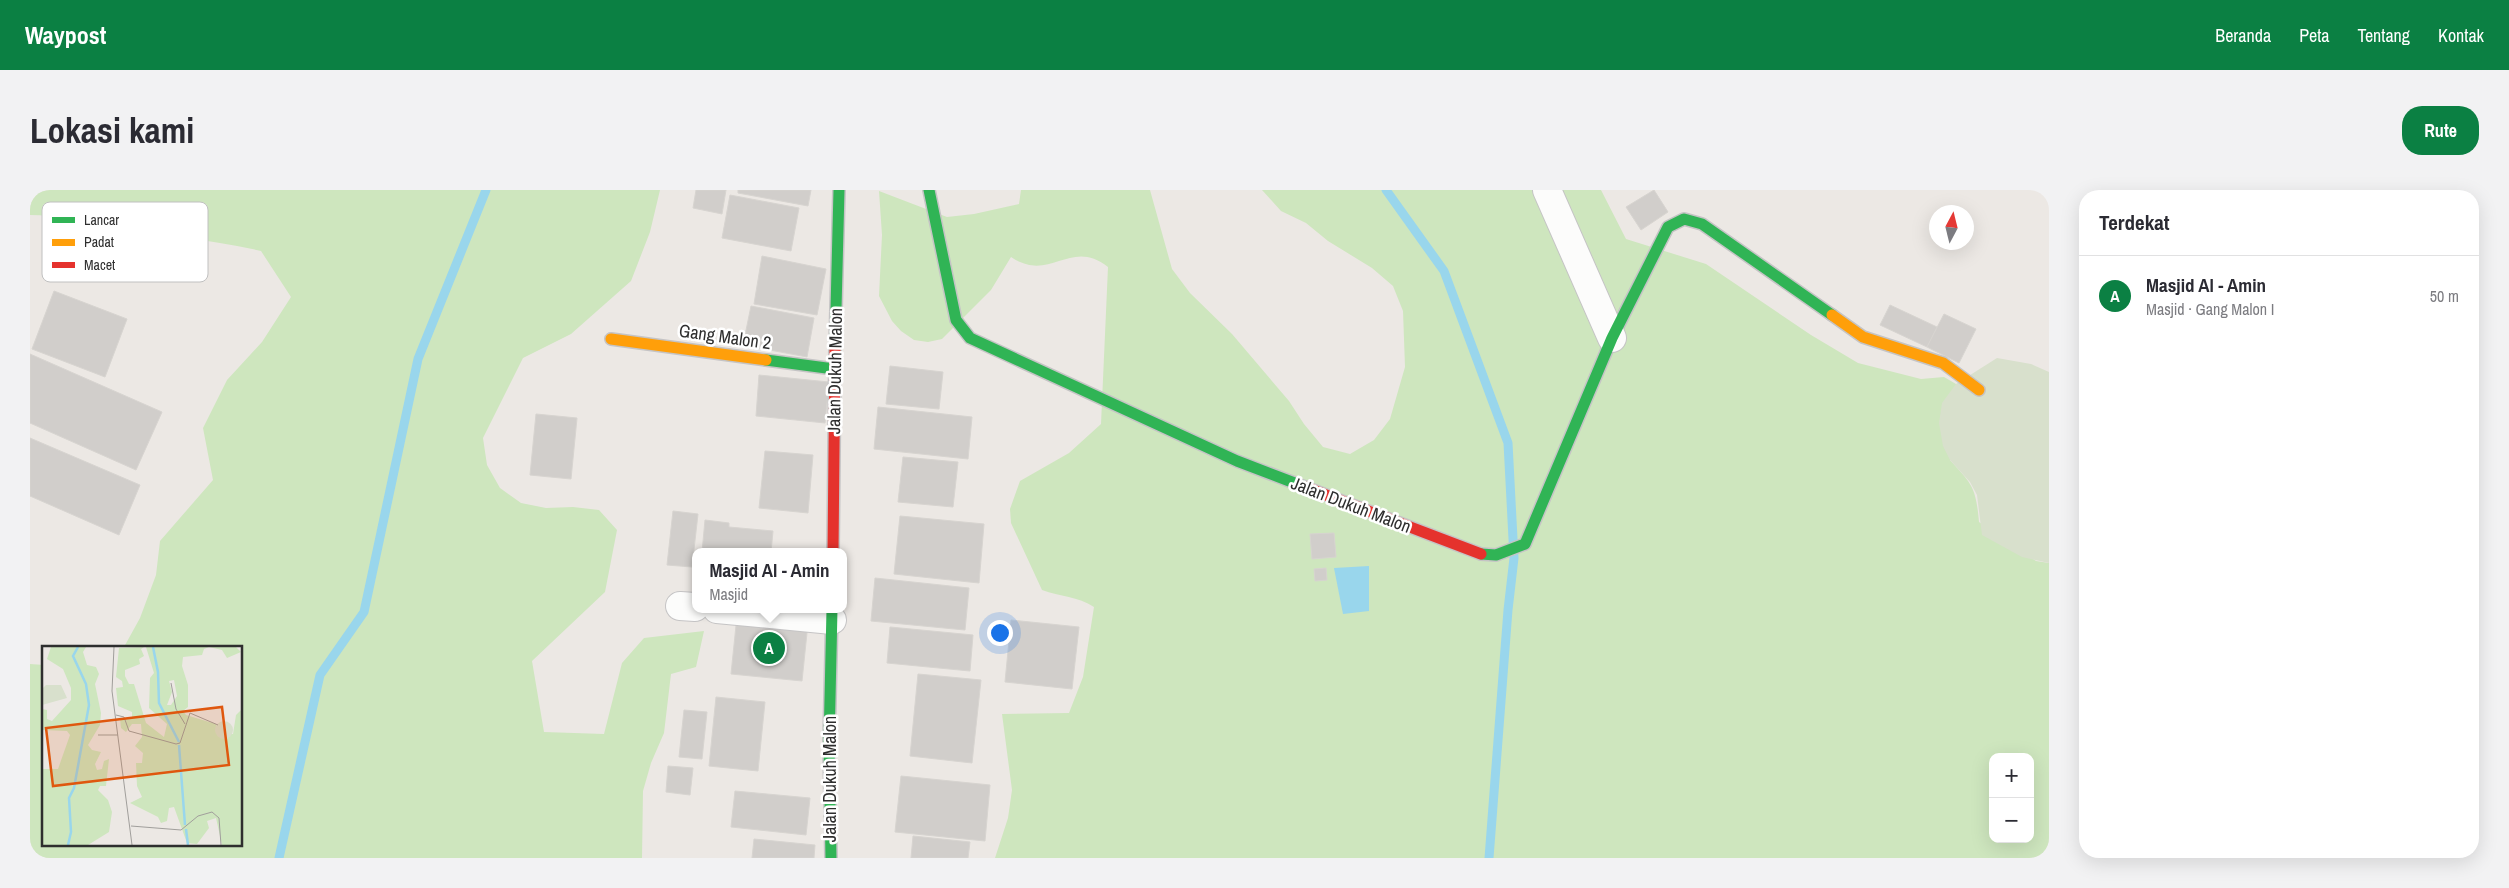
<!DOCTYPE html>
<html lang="id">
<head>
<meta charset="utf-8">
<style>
	body { margin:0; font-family:"Archivo Narrow",sans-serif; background:#f2f2f3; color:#2b2b33 }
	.controls { position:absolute; right:15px; bottom:15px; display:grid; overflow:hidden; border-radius:10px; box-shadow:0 5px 20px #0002 }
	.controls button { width:45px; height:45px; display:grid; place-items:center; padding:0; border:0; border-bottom:1px solid #e1e1e2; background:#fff; color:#2b2b33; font:25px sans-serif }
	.compass { position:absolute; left:1899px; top:15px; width:45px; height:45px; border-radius:50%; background:#fff; box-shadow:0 5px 20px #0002; rotate:7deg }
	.you { position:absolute; left:969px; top:442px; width:18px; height:18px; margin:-12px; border:4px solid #fff; border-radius:50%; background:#1a73e8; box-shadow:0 0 0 8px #1a73e833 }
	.badge { display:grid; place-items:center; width:32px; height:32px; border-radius:50%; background:#0b8043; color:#fff; font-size:16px; font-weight:700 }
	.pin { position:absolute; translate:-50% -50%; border:2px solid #fff; box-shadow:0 1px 5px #0006 }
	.popup { position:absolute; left:662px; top:358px; width:155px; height:65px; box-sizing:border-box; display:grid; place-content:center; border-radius:10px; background:#fff; filter:drop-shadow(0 1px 4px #0005); font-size:16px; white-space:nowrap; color:#7c7c81 }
	.popup b { font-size:19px; color:#2b2b33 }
	.popup::after { content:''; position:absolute; left:50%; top:100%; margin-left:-10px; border:10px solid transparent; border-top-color:#fff }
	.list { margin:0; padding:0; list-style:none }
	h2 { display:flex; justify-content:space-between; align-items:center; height:65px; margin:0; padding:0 20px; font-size:21px }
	h2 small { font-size:16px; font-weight:400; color:#7c7c81 }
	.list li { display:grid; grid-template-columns:32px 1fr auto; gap:15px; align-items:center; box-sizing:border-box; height:80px; padding:0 20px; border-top:1px solid #e1e1e2 }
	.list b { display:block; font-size:19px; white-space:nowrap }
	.list p { margin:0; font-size:16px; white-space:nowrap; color:#7c7c81 }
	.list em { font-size:16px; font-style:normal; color:#7c7c81 }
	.map { position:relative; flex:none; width:2019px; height:668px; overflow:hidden; border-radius:20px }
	header { display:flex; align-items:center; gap:30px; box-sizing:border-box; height:70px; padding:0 25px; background:#0b8043; color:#fff }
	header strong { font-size:24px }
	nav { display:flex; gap:28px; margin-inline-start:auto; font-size:18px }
	.intro { display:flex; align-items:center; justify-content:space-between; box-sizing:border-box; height:120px; padding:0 30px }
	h1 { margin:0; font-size:35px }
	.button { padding:12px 22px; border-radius:20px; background:#0b8043; color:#fff; font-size:18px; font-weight:700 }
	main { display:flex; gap:30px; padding:0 30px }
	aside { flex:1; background:#fff; border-radius:20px; box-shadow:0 5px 20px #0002 }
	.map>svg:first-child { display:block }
	.green { fill:#cee6be; fill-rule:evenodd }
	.cemetery { fill:#d8e0cc }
	.water { fill:#99d6ec }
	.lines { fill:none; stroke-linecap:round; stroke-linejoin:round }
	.stream { stroke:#99d6ec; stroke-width:9 }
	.building { fill:#d1cecb; stroke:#d7d4d0 }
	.street-casing { stroke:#c5c4c5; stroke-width:30 }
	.fast-casing { stroke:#c5c4c5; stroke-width:14 }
	.slow-casing { stroke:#c5c4c5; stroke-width:14 }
	.jam-casing { stroke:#c5c4c5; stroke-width:14 }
	.street { stroke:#fcfcfb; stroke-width:28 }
	.fast { stroke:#30b455; stroke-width:11 }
	.slow { stroke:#ff9f0a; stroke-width:11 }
	.jam { stroke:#e5322d; stroke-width:11 }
	.labels { text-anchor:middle; stroke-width:5; stroke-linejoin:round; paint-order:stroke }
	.street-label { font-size:18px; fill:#2e2e2e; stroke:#fff }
	.inset-river { fill:none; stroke:#99d6ec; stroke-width:2.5 }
	.inset-road { fill:none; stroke:#a09e9b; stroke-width:1 }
	.view { fill:#df570e; fill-opacity:0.15; stroke:#df570e; stroke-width:2.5 }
	.inset-edge { fill:none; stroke:#2e2e2e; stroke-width:2.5 }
	.key { fill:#fff; stroke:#c0c0c0; stroke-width:1 }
	.key-label { font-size:14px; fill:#2e2e2e }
</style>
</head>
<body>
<header>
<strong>Waypost</strong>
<nav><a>Beranda</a><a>Peta</a><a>Tentang</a><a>Kontak</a></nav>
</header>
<div class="intro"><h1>Lokasi kami</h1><a class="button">Rute</a></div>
<main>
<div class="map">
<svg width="2019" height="668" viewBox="0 0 2019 668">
	<rect width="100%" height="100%" fill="#ece8e4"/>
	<g class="green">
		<path d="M0,0H630L620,42L601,91L541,144L493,168L453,248L457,275L470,298L491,313L516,318L543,317L569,320L587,340L575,402L502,471L514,542L574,544L592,473L614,448L674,441L666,477L641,484L634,543L621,573L613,601L612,668H0V474L14,475V654H211V457H94L110,428L126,385L130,351L183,290L173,238L197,190L232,152L261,107L231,61C179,49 128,45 75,37C50,33 26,25 0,25Z"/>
		<path d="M991,0H1120L1142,79L1160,103L1202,144L1259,211L1274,234L1293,257L1320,264L1344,250L1360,229L1375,177L1373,121L1363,96L1342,78L1298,51L1276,33L1251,21L1232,0H1571L1596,49L1676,74L1781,145L1828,173L1891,189L1914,187L1926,194L1920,270C1943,295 1946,298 1949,332L2006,371L2019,373V668H965L978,628L982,600L972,524L1039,523L1053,487L1064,417C1048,406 1030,407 1012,400L981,333L980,319L990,291L1039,263L1071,234L1078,77C1040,47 1020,94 981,67L961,100L912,149L898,152L884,150L871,141L862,131L849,106L852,45L849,1L917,27L944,24L989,14ZM1963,567H2000V649H1963Z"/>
	</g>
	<polygon class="cemetery" points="1967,168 2001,174 2019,182 2019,373 1992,367 1952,345 1947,305 1940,292 1920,270 1913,256 1909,233 1912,213 1926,194"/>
	<polygon class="water" points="1339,376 1339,421 1313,424 1304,378"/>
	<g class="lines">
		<g class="stream">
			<polyline points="1356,0 1414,81 1478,253 1484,368 1478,420 1459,668"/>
			<polyline points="249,668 290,485 334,422 388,169 456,0"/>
		</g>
	</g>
	<g class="building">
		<polygon points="666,0 696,0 692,24 663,18"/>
		<polygon points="708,0 781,0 778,16 708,3"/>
		<polygon points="1624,0 1638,22 1611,40 1596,17"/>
		<polygon points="700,5 769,18 761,61 692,48"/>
		<polygon points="732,66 796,79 787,125 724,114"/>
		<polygon points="24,101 97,129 75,187 2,159"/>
		<polygon points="1860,115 1907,137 1897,157 1850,135"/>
		<polygon points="721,116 784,128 777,167 713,155"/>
		<polygon points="1914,124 1946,139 1929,173 1897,157"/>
		<polygon points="0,164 132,222 106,280 0,233"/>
		<polygon points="860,176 913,182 909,219 856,214"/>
		<polygon points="729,185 799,192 795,233 726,226"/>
		<polygon points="848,217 942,227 938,269 844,259"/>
		<polygon points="506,224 547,228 541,289 500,285"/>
		<polygon points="0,248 110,295 89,345 0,306"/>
		<polygon points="735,261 783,265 778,323 729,318"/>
		<polygon points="873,267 928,272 923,317 868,312"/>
		<polygon points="643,321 668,324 662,377 637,375"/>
		<polygon points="870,326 954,334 949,393 864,384"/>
		<polygon points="675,330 699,333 699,337 743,341 741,362 672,362"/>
		<polygon points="1304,343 1306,367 1282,369 1280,344"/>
		<polygon points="1296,378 1297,390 1285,391 1284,379"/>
		<polygon points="845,388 939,398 935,440 841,431"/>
		<polygon points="707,426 778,433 772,491 701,484"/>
		<polygon points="981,430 1049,437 1042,499 975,492"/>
		<polygon points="860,437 943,445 940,481 857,473"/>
		<polygon points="888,484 951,490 942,573 880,566"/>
		<polygon points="686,507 735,512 728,581 679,576"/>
		<polygon points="654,520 677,522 672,569 649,567"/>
		<polygon points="638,576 663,578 660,605 636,602"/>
		<polygon points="871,586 960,595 955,651 865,642"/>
		<polygon points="705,601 780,608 776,645 701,637"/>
		<polygon points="883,646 940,652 938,668 881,668"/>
		<polygon points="724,649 785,655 784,668 722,668"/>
	</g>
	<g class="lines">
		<g class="street-casing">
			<g id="street">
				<polyline points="1517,0 1582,148"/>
				<polyline points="650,416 665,417"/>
				<polyline points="687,419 802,430"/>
			</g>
		</g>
		<g class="fast-casing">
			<g id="fast">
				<polyline points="899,0 926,130 940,148 1207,271 1275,297"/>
				<polyline points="805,159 809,0"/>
				<polyline points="736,170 804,179"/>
				<polyline points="1451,364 1466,365 1495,354 1582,148 1638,37 1654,29 1672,34 1802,125"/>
				<polyline points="801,668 799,553 802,419"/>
			</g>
		</g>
		<g class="slow-casing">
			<g id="slow">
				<polyline points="1802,125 1833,147 1913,173 1949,200"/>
				<polyline points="581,149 736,170"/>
			</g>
		</g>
		<g class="jam-casing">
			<g id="jam">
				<polyline points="1275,297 1451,364"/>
				<polyline points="803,362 805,159"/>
			</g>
		</g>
		<use href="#street" class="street"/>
		<use href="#fast" class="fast"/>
		<use href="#slow" class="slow"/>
		<use href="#jam" class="jam"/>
	</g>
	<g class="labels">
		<g class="street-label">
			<text transform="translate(695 147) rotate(8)" y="6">Gang Malon 2</text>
			<text transform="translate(805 181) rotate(-89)" y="6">Jalan Dukuh Malon</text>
			<text transform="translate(1321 315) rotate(21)" y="6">Jalan Dukuh Malon</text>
			<text transform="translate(800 589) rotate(-90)" y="6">Jalan Dukuh Malon</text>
		</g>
	</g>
	<g transform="translate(12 456)">
		<rect width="200" height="200" fill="#ece8e4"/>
		<path d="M9,1H44L41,6L45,19L54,21L57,28L53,38L59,67L58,79L46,99L50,104L59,106L53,118L55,124L60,123L62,115L67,113L64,140H58L56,144L66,154L70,166L67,186L46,199H0V123H16L28,89L25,85L0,84V63L5,64V73L10,75L29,54V42L21,23L5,13ZM102,1L99,3L102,10L97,13L98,18L83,24V30L87,38H92L104,77L122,91L125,78L107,62L108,32L112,27L104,1H194L199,6L185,12L180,4L167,1L162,3L160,9L141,11L140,20L146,39V61L141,65L144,69L174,78L177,88H191L194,69L200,63V199H180L174,172L165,175L167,182L155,198L145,197L132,161L127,162L125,175L119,177L116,171L88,157L100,151L95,140L94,117H100L101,107L93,100L100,91L99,78H90L84,86L79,82L78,73H90V66L76,60L74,42L81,41L80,35L74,31L77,2ZM132,34L135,50L129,59H125L130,46L127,35Z" fill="#cee6be" fill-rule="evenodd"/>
		<path d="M4,39H19L25,52L0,59V43ZM173 84a9 9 0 1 1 18 0a9 9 0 1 1-18 0Z" fill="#d8e0cc"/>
		<path class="inset-river" d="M111,1L116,26L117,57L137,96M137,99L143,179M144,183L146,199M26,199L29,186L27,152L32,142L47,59L44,38L31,10L36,1"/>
		<path class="inset-road" d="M72,1L70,45L90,199M129,37L134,63L143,78M74,69L82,71L87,85L134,98L138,97L148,67L176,79M56,89H76M89,180L139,184L156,170L170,166L177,172L179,199"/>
		<path class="view" d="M180,61L187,119L11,140L4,82Z"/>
		<rect width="200" height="200" class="inset-edge"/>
	</g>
	<rect x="12" y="12" width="166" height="80" rx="8" class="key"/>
	<rect x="22" y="27" width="23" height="6" fill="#30b455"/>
	<rect x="22" y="49" width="23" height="7" fill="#ff9f0a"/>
	<rect x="22" y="72" width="23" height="6" fill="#e5322d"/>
	<g class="key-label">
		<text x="54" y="35">Lancar</text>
		<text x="54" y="57">Padat</text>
		<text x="54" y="80">Macet</text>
	</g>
</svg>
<div class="controls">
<button>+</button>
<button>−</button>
</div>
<svg class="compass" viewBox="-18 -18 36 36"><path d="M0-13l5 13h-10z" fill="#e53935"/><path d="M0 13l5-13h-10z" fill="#7c7c81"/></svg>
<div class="you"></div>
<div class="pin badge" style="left:739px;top:458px">A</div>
<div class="popup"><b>Masjid Al - Amin</b>Masjid</div>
</div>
<aside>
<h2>Terdekat<small></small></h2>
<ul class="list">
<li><span class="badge">A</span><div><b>Masjid Al - Amin</b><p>Masjid · Gang Malon I</p></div><em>50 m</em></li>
</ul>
</aside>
</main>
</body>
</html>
